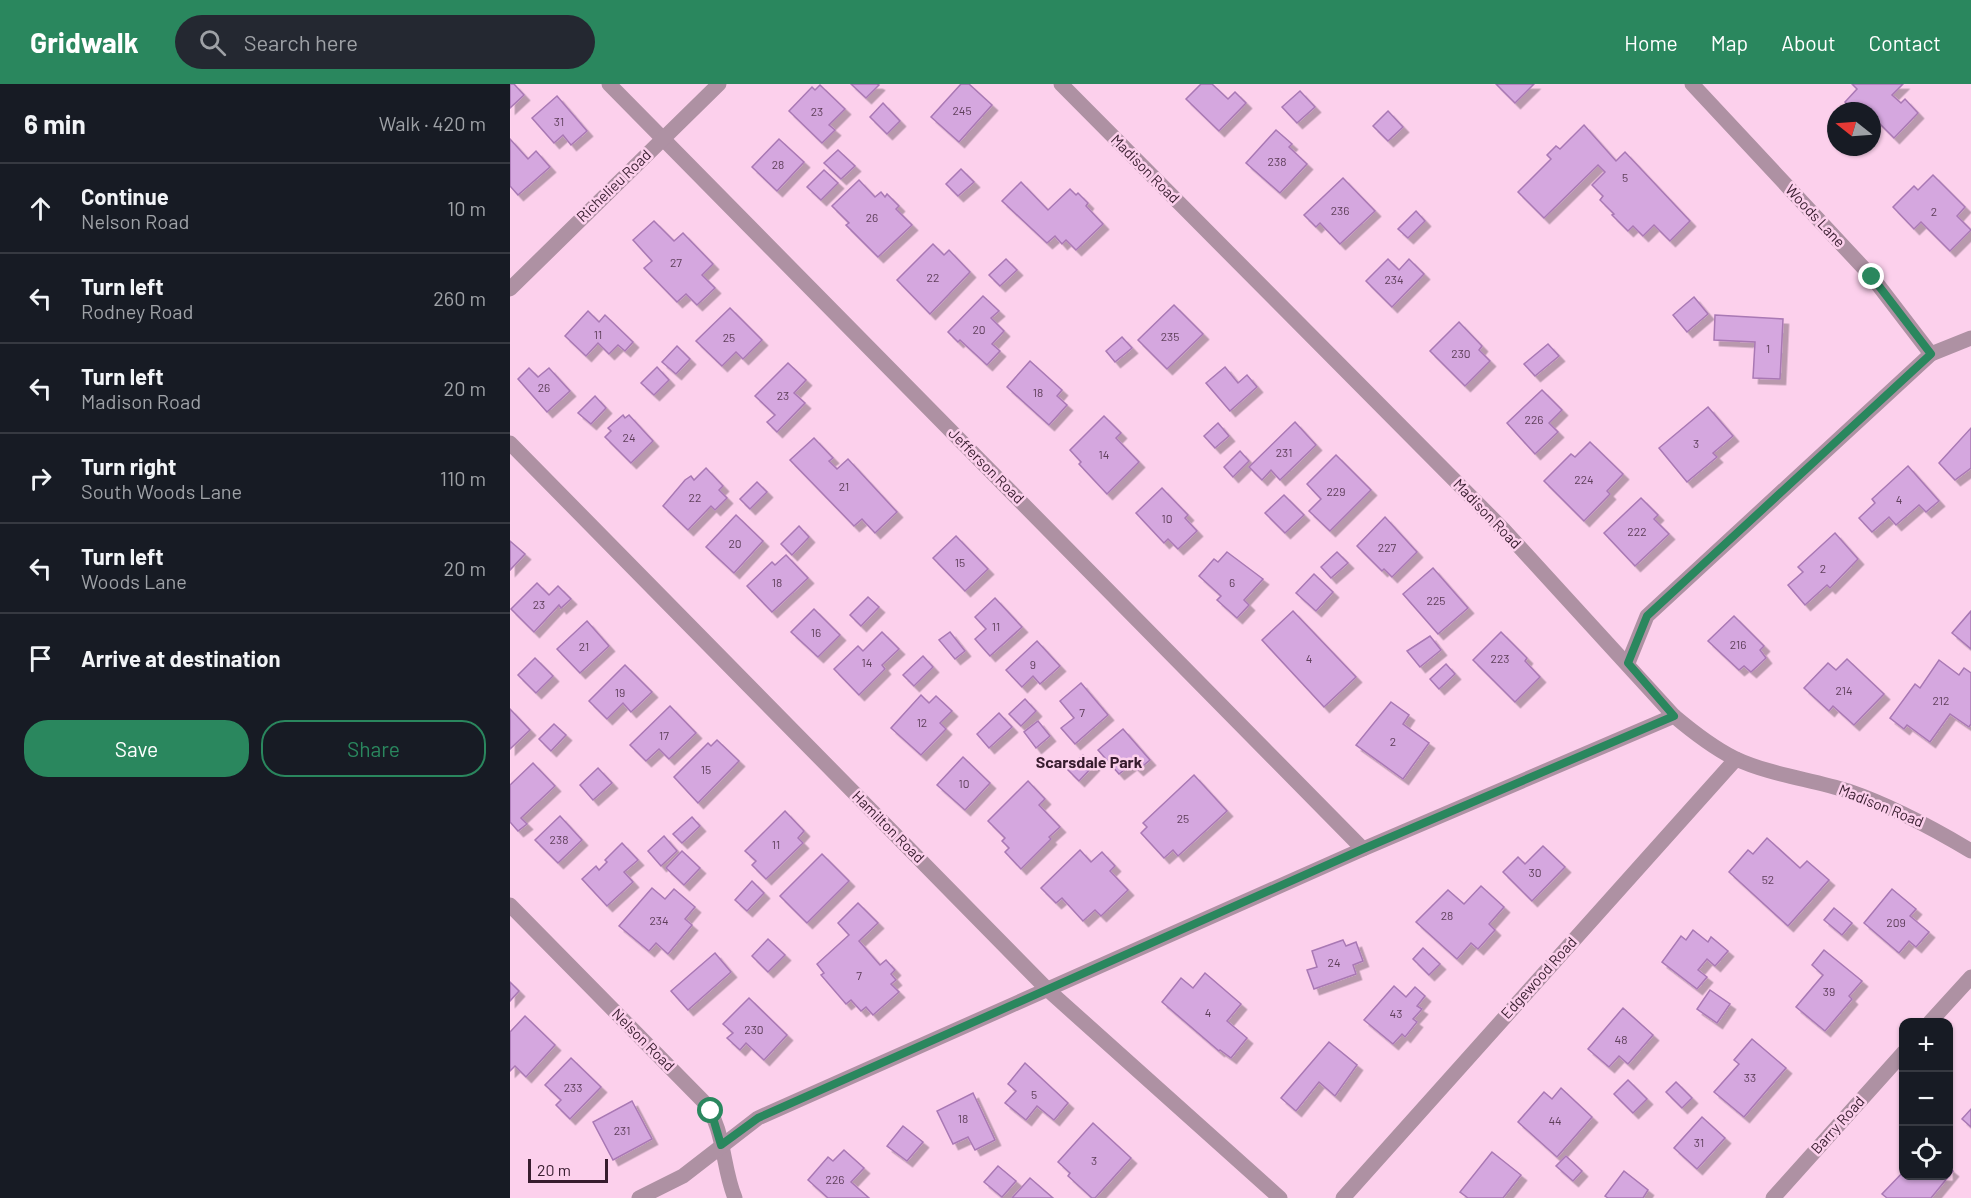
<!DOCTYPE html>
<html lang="en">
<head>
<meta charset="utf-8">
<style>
	body { margin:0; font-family:Barlow,sans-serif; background:#242831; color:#f1f3f6 }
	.controls { position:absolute; right:18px; bottom:18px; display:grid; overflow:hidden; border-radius:12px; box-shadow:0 2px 4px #0004 }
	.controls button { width:54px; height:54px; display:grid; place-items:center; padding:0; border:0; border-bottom:2px solid #363941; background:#171b24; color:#f1f3f6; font:30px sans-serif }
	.compass { position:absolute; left:1317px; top:18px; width:54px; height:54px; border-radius:50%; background:#171b24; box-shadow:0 2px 4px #0004; rotate:287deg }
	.scale { position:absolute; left:18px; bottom:15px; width:80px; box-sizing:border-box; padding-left:6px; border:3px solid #371c2e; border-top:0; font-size:16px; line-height:21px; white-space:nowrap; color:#371c2e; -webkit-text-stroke:4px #fcd0ec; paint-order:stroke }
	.stop { position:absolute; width:18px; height:18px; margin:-14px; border:4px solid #2a875e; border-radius:50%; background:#fff }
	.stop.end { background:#2a875e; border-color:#fff; box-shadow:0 2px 6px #0008 }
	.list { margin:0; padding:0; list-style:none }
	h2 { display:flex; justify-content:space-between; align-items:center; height:78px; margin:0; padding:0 24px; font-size:26px }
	h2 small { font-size:20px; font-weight:400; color:#9ea1a6 }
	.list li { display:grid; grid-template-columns:39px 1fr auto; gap:18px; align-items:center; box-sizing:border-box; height:90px; padding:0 24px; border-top:2px solid #363941 }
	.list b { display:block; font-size:22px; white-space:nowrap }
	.list p { margin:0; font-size:20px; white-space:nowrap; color:#9ea1a6 }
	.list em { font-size:20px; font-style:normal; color:#9ea1a6 }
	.actions { display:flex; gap:12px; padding:18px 24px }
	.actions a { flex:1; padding:14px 0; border:2px solid #2a875e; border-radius:24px; text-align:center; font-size:21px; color:#2a875e }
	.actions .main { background:#2a875e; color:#fff }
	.icon { flex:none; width:33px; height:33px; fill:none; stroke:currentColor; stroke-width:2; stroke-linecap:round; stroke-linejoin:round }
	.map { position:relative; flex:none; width:1461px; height:1114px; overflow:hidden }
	header { display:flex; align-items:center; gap:36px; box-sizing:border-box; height:84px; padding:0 30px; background:#2a875e; color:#fff }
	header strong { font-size:28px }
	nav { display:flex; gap:33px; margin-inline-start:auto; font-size:21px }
	.search { width:420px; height:54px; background:#242831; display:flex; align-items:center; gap:15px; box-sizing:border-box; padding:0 21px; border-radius:33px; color:#9ea1a6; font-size:22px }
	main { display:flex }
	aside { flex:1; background:#171b24 }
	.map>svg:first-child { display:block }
	.building { fill:#d5a7df; stroke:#a978b4; stroke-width:1.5; filter:url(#shadow) }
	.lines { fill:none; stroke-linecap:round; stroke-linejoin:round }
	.minor { stroke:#ae91a3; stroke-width:15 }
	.route { stroke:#2a875e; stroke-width:8 }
	.labels { text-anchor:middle; stroke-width:5; stroke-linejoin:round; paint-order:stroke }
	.number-label { font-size:12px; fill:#5e3f5a }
	.street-label { font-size:15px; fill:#371c2e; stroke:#fcd0ec }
	.neighbourhood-label { font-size:16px; font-weight:bold; fill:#371c2e; stroke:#fcd0ec }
</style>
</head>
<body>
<header>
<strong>Gridwalk</strong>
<div class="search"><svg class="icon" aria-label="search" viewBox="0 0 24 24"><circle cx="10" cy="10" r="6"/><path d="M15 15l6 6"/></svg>Search here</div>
<nav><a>Home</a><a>Map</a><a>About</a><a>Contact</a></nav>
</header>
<main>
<aside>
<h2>6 min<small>Walk · 420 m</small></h2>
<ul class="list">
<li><svg class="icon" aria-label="ahead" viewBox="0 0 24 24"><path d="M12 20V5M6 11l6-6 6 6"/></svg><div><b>Continue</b><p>Nelson Road</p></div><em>10 m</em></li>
<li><svg class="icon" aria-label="left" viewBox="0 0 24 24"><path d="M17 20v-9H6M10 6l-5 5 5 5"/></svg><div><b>Turn left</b><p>Rodney Road</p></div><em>260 m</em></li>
<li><svg class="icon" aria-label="left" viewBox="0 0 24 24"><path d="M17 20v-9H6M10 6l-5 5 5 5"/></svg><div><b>Turn left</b><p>Madison Road</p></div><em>20 m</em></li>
<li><svg class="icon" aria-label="right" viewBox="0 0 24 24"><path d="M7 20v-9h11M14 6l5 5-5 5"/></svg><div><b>Turn right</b><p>South Woods Lane</p></div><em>110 m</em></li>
<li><svg class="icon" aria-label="left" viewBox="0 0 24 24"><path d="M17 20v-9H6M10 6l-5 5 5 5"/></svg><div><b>Turn left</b><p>Woods Lane</p></div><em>20 m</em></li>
<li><svg class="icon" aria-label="arrive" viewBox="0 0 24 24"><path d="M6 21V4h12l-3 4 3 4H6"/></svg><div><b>Arrive at destination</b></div></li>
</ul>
<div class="actions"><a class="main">Save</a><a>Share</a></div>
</aside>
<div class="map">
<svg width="1461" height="1114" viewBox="0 0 1461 1114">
	<defs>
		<filter id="shadow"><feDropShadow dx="5.5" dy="5.5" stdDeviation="0" flood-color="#0004"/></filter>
	</defs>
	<rect width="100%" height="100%" fill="#fcd0ec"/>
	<g class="building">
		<polygon points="0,0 4,0 14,11 0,24"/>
		<polygon points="341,0 367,0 369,1 356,14"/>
		<polygon points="451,0 459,0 482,21 449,58 421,33"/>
		<polygon points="691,0 702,0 718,15 725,8 736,19 709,47 676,15"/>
		<polygon points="986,0 1024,0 1005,19"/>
		<polygon points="1342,0 1393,0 1382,11 1391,19 1395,15 1408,29 1384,54 1364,34 1362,36 1362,27 1343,27 1335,18 1347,5"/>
		<polygon points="310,1 335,25 319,41 325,46 312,59 279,27 302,3 305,6"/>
		<polygon points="790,7 805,23 787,39 772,23"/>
		<polygon points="47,12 77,47 61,61 53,51 44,59 22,34"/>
		<polygon points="373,19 390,37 377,50 360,33"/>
		<polygon points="878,27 893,43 878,57 863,42"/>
		<polygon points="1074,41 1106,77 1115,68 1180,137 1160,157 1144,141 1133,152 1123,142 1118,147 1102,131 1104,130 1090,116 1093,112 1082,101 1095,88 1088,81 1034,134 1008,108 1041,75 1037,71 1046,62 1050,65"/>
		<polygon points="766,46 782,60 779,63 797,80 770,109 736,79"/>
		<polygon points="0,55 18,75 26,67 40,83 8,111 0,102"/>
		<polygon points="269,55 294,78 267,107 242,83"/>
		<polygon points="328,66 345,82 331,95 314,79"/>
		<polygon points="451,85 464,98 448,112 436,100"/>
		<polygon points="314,86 328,99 311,116 297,103"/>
		<polygon points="1423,91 1455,123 1447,132 1461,146 1440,167 1411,138 1404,145 1383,123 1404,102 1408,106"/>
		<polygon points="833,94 865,127 830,160 810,139 806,143 794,131"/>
		<polygon points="349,96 365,113 371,108 375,113 377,110 389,122 386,125 402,141 368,173 336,141 339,139 322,122"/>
		<polygon points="511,98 538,126 560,105 566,111 568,109 578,119 576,122 593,140 566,166 556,156 552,160 545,152 537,159 492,117"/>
		<polygon points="906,127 915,137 898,154 888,145"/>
		<polygon points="144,137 164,157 173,149 203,180 192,191 205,204 187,221 176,210 167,218 134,184 142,177 123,156"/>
		<polygon points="423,160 434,171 439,166 460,188 420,230 387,196"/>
		<polygon points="496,175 507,186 490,202 479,191"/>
		<polygon points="878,175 889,186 899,175 914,190 882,223 856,197"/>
		<polygon points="473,212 489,227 481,234 494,247 482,260 490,267 477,281 450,256 448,258 438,248"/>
		<polygon points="1184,213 1198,230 1177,248 1163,231"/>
		<polygon points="664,221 693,250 657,285 628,256"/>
		<polygon points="220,224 252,256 233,275 226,268 212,282 186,257"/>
		<polygon points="78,227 89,238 95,231 123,258 115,267 108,261 99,270 88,259 76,272 55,252"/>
		<polygon points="1205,231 1273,235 1270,295 1243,294 1245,258 1204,256"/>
		<polygon points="949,238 972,262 969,266 980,277 955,302 920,267"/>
		<polygon points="612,253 622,264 605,278 596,267"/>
		<polygon points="1038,260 1049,272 1025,292 1014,280"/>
		<polygon points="167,262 180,275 166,290 152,278"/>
		<polygon points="520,277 552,306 547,312 557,321 539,341 497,303"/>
		<polygon points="278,279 296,296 284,309 295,319 267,348 257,338 265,331 245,312"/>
		<polygon points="147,283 159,296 144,311 131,299"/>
		<polygon points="715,283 728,299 737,291 747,303 720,327 696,299"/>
		<polygon points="19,284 28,293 39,284 60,307 37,328 8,295"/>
		<polygon points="1032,306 1052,326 1039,339 1048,348 1025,370 997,339"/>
		<polygon points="85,312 96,324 81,340 68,329"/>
		<polygon points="1198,323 1223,352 1203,369 1207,373 1177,398 1149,364"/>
		<polygon points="113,331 115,334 119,331 143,357 121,379 95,353 101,347 98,344"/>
		<polygon points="594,332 611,349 606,354 629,378 597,410 569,380 571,378 560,366"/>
		<polygon points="785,338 806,361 770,396 761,386 752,396 739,383"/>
		<polygon points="708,339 719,352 705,364 694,352"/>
		<polygon points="1461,344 1461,384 1445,396 1429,379"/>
		<polygon points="304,354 323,374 319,377 327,385 338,375 387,428 365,449 352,435 344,442 280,376"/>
		<polygon points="1080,358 1113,390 1097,407 1100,410 1074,437 1034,397 1061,370 1065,373"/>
		<polygon points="730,367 739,377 723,393 714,383"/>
		<polygon points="826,371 861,406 820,447 799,427 811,415 797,400"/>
		<polygon points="1398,382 1429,417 1416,428 1409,421 1386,441 1379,433 1362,448 1349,434 1365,419 1362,415"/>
		<polygon points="196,384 213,402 209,406 217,414 205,426 201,422 178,446 153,422 175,396 181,392 184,396"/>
		<polygon points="247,398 257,408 240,425 230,415"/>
		<polygon points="652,404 678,431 675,434 687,447 668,465 658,455 654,459 626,429"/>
		<polygon points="774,411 794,431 775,449 755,429"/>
		<polygon points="1131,414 1148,431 1144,435 1159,450 1125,482 1094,449"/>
		<polygon points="226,431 253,457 224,489 196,463"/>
		<polygon points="875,433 907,468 882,493 874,485 872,487 847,462"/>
		<polygon points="289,442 299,453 282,471 271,460"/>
		<polygon points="1325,449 1348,475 1320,504 1317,501 1295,521 1278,501 1293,488 1288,483"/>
		<polygon points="446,452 478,485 455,507 423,474"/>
		<polygon points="0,457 15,470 0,486"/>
		<polygon points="717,468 753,495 734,516 739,521 727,534 707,516 711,512 689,492 704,475 708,478"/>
		<polygon points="827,468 838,479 821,494 811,483"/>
		<polygon points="276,471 298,494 262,528 237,502 262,478 265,481"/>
		<polygon points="923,484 958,524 928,550 893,510"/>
		<polygon points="804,490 823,508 806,527 786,509"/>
		<polygon points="27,499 39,511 48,502 61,515 51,524 49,521 24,548 1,525"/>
		<polygon points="358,513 369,523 351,542 340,531"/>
		<polygon points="485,514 512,543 480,572 465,555 476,545 465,533"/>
		<polygon points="304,525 330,551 308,573 281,548"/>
		<polygon points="783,527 846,593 814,623 752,556"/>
		<polygon points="1461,527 1461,565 1442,549"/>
		<polygon points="1224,532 1254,562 1250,566 1256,574 1241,588 1234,582 1229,586 1198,557"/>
		<polygon points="77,537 99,562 70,589 47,565"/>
		<polygon points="372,548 389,565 372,581 375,585 349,611 324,585 348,562 353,567"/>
		<polygon points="440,548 455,567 445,575 429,556"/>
		<polygon points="991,548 1017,574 1015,577 1030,593 1005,618 963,576"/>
		<polygon points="920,552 931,566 910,583 897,567"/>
		<polygon points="527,557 550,582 530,600 523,592 512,603 496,586"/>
		<polygon points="413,572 423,583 404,602 393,591"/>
		<polygon points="25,574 43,592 26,609 8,591"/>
		<polygon points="1337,575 1374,610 1344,641 1323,622 1319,627 1294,604 1318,579 1326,586"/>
		<polygon points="1429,576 1449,591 1454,584 1461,589 1461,640 1459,643 1440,630 1420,658 1397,641 1394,645 1380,634 1405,600 1410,604"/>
		<polygon points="936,580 945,590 929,605 920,595"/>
		<polygon points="115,581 142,608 121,628 113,619 97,635 79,617"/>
		<polygon points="571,599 598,631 565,660 551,644 564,634 550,617"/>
		<polygon points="411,611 419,619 426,612 442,627 430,639 436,645 411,671 381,644"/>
		<polygon points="515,615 526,627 511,642 499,630"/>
		<polygon points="881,618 899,631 893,640 919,659 893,695 846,661"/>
		<polygon points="160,622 186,649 159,675 149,665 136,677 120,661"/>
		<polygon points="0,625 20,646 0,665"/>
		<polygon points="489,629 502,643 479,664 467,650"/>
		<polygon points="528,637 540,652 526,664 514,648"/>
		<polygon points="44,640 56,651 41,667 29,655"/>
		<polygon points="613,645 640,676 628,686 622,680 609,690 588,666"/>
		<polygon points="207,656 229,677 188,719 164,693 198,659 201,662"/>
		<polygon points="573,671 584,681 569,697 558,686"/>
		<polygon points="453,673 480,699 455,726 427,701"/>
		<polygon points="23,679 45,702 11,734 17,740 8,747 0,738 0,701"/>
		<polygon points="88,684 102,699 83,716 70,701"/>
		<polygon points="684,691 717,727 668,772 663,766 654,774 631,749 637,743 633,739"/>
		<polygon points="518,697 535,715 529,721 550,743 539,753 541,755 511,785 495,768 499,764 492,757 495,754 478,737"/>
		<polygon points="275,727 294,747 288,754 293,759 256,795 242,781 246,777 235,767"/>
		<polygon points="50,732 72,756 48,779 25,756"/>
		<polygon points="182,733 190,742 172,759 163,750"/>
		<polygon points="154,752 167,767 151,782 138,767"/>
		<polygon points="1257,754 1290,784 1297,777 1319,796 1278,842 1219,788 1238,766 1243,770"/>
		<polygon points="112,759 128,776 114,788 123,798 97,822 72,795 86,782 89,786 97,778 95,776"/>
		<polygon points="1033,762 1055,783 1022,817 993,788 1008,773 1015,780"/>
		<polygon points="570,766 581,778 592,768 605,782 600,787 618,806 591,832 585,826 573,837 552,814 546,819 531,804"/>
		<polygon points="172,767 190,784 174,801 156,784"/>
		<polygon points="312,770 339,797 297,839 270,812"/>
		<polygon points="242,797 254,809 237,827 225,816"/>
		<polygon points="971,802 994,823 979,840 985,846 968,865 961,859 947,875 906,838 938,806 954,820"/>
		<polygon points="142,804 155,815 164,805 185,823 175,835 182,841 158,870 146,859 139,867 109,842"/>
		<polygon points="1382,805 1406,825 1400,832 1419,848 1406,863 1399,857 1389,869 1354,839"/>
		<polygon points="348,819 368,839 349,857 370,881 376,876 385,886 381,890 386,896 381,900 389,908 363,931 356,923 351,927 341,916 336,920 311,891 314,889 307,880 339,851 328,839"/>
		<polygon points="1324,824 1342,839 1332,851 1314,836"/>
		<polygon points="1183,846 1198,858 1201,853 1218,867 1205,882 1197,875 1188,886 1197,893 1187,905 1152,878 1171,852 1176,856"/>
		<polygon points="258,855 275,871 258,888 242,872"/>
		<polygon points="833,856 836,862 846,858 853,877 843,881 846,890 804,905 797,886 807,883 802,867"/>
		<polygon points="913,864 930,880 919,891 903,875"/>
		<polygon points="1314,866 1352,897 1339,912 1342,915 1315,947 1286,923 1313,891 1302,881"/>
		<polygon points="205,869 221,888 178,926 161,907"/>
		<polygon points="695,889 731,920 717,937 737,954 721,974 710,966 709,967 652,918 671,894 683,904"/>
		<polygon points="0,898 9,907 0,917"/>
		<polygon points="884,902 896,913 905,903 915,912 907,922 912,925 903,935 907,938 895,953 892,950 883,960 854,936"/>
		<polygon points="1200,906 1220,920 1207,939 1187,925"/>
		<polygon points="239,914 277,951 254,976 236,959 230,966 217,954 223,949 213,940"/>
		<polygon points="1113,924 1143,951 1118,980 1109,972 1099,983 1078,965"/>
		<polygon points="15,932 45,961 16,993 5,982 0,987 0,948"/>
		<polygon points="1242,955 1276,984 1234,1033 1204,1008 1229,980 1224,976"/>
		<polygon points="819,958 847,981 825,1012 809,998 786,1027 771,1014"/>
		<polygon points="61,974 91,1003 60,1035 46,1021 51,1016 35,1001"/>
		<polygon points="515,979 558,1019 544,1036 527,1022 516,1036 495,1019 506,1007 498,1000"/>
		<polygon points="1118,996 1137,1015 1123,1029 1104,1010"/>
		<polygon points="1166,998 1182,1014 1172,1024 1156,1008"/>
		<polygon points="1051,1004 1082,1033 1047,1073 1008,1038 1034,1008 1042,1015"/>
		<polygon points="463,1009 485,1056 465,1066 458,1053 443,1060 427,1027"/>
		<polygon points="122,1017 142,1055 103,1076 83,1038"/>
		<polygon points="1461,1025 1461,1043 1452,1035"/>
		<polygon points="1192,1033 1215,1054 1187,1085 1164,1064"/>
		<polygon points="583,1039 621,1074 585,1114 582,1114 558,1092 560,1089 548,1078"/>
		<polygon points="393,1042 413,1058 397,1077 377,1062"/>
		<polygon points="334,1066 354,1084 341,1098 359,1114 318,1114 298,1096 318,1073 323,1077"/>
		<polygon points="982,1068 1011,1091 993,1114 958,1114 950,1108"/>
		<polygon points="1056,1072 1072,1087 1063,1097 1046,1082"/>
		<polygon points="488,1082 506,1097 492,1113 474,1098"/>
		<polygon points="1438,1083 1443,1087 1421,1114 1377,1114 1372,1110 1394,1087 1394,1092 1438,1092"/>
		<polygon points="1114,1087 1138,1106 1133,1114 1098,1114 1095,1112"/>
		<polygon points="520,1094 543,1114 502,1114"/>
	</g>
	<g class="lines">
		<g class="minor">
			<polyline points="99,0 853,765"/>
			<path d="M551,0L994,446L1164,632C1183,648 1202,663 1224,674C1260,691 1301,695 1338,707C1382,722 1421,743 1461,767"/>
			<polyline points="1182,0 1362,193 1421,270"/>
			<polyline points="0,205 209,0"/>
			<polyline points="0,359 538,906 770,1114"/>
			<polyline points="1118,579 1137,532 1421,270 1461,254"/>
			<path d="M0,821L194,1018C215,1045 212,1083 225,1114"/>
			<polyline points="1420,938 1461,893"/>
			<polyline points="129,1114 173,1092 248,1034 853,765 1164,632"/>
			<polyline points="833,1114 1226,675"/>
			<polyline points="1263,1114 1394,968"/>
		</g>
	</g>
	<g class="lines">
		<polyline class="route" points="201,1027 211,1061 248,1034 853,765 1164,632 1118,579 1137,532 1421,270 1362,193"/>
	</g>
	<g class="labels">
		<g class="number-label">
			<text x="452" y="31">245</text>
			<text x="307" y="32">23</text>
			<text x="49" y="42">31</text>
			<text x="767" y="82">238</text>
			<text x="268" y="85">28</text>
			<text x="1115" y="98">5</text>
			<text x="830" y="131">236</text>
			<text x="1424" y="132">2</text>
			<text x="362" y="138">26</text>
			<text x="166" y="183">27</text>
			<text x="423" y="198">22</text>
			<text x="884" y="200">234</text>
			<text x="469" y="250">20</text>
			<text x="88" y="255">11</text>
			<text x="660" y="257">235</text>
			<text x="219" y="258">25</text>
			<text x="1258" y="269">1</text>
			<text x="951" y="274">230</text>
			<text x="34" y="308">26</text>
			<text x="528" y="313">18</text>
			<text x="273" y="316">23</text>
			<text x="1024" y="340">226</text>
			<text x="119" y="358">24</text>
			<text x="1186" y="364">3</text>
			<text x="774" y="373">231</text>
			<text x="594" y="375">14</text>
			<text x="1074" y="400">224</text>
			<text x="334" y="407">21</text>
			<text x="826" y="412">229</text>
			<text x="185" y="418">22</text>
			<text x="1389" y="420">4</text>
			<text x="657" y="439">10</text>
			<text x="1127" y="452">222</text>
			<text x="225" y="464">20</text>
			<text x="877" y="468">227</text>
			<text x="450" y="483">15</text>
			<text x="1313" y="489">2</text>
			<text x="267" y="503">18</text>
			<text x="722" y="503">6</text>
			<text x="926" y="521">225</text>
			<text x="29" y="525">23</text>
			<text x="486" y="547">11</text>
			<text x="306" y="553">16</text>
			<text x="1228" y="565">216</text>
			<text x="74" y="567">21</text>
			<text x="799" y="579">4</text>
			<text x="990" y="579">223</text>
			<text x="357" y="583">14</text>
			<text x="523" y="585">9</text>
			<text x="1334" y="611">214</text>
			<text x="110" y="613">19</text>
			<text x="1431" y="621">212</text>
			<text x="572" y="633">7</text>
			<text x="412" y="643">12</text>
			<text x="154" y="656">17</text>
			<text x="883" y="662">2</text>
			<text x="196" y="690">15</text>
			<text x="454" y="704">10</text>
			<text x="673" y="739">25</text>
			<text x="49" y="760">238</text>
			<text x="266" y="765">11</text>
			<text x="1025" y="793">30</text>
			<text x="1258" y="800">52</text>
			<text x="937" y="836">28</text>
			<text x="149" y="841">234</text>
			<text x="1386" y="843">209</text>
			<text x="824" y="883">24</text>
			<text x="349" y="896">7</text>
			<text x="1319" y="912">39</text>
			<text x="698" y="933">4</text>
			<text x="886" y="934">43</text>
			<text x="244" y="950">230</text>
			<text x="1111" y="960">48</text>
			<text x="1240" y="998">33</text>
			<text x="63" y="1008">233</text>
			<text x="524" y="1015">5</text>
			<text x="453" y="1039">18</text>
			<text x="1045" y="1041">44</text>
			<text x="112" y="1051">231</text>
			<text x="1189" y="1063">31</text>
			<text x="584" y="1081">3</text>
			<text x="325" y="1100">226</text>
		</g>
		<g class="street-label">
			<text transform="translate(635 85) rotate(45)" y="5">Madison Road</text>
			<text transform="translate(104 102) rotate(-44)" y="5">Richelieu Road</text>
			<text transform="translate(1305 132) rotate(47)" y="5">Woods Lane</text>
			<text transform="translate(476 382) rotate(45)" y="5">Jefferson Road</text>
			<text transform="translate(977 430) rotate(46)" y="5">Madison Road</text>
			<text transform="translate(1371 722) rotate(22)" y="5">Madison Road</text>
			<text transform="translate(378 743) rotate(45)" y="5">Hamilton Road</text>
			<text transform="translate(1029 894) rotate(-48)" y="5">Edgewood Road</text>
			<text transform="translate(133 956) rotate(45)" y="5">Nelson Road</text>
			<text transform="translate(1328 1041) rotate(-48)" y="5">Barry Road</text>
		</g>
		<g class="neighbourhood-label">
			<text x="579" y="684">Scarsdale Park</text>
		</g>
	</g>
</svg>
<div class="controls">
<button>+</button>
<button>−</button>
<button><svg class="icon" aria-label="locate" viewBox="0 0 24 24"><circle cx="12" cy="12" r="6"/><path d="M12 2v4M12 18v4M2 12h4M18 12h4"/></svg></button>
</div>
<svg class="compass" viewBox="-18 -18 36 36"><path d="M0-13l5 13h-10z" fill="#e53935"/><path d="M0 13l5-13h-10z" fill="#9ea1a6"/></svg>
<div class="scale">20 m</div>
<div class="stop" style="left:201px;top:1027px"></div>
<div class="stop end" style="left:1362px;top:193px"></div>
</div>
</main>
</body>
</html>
